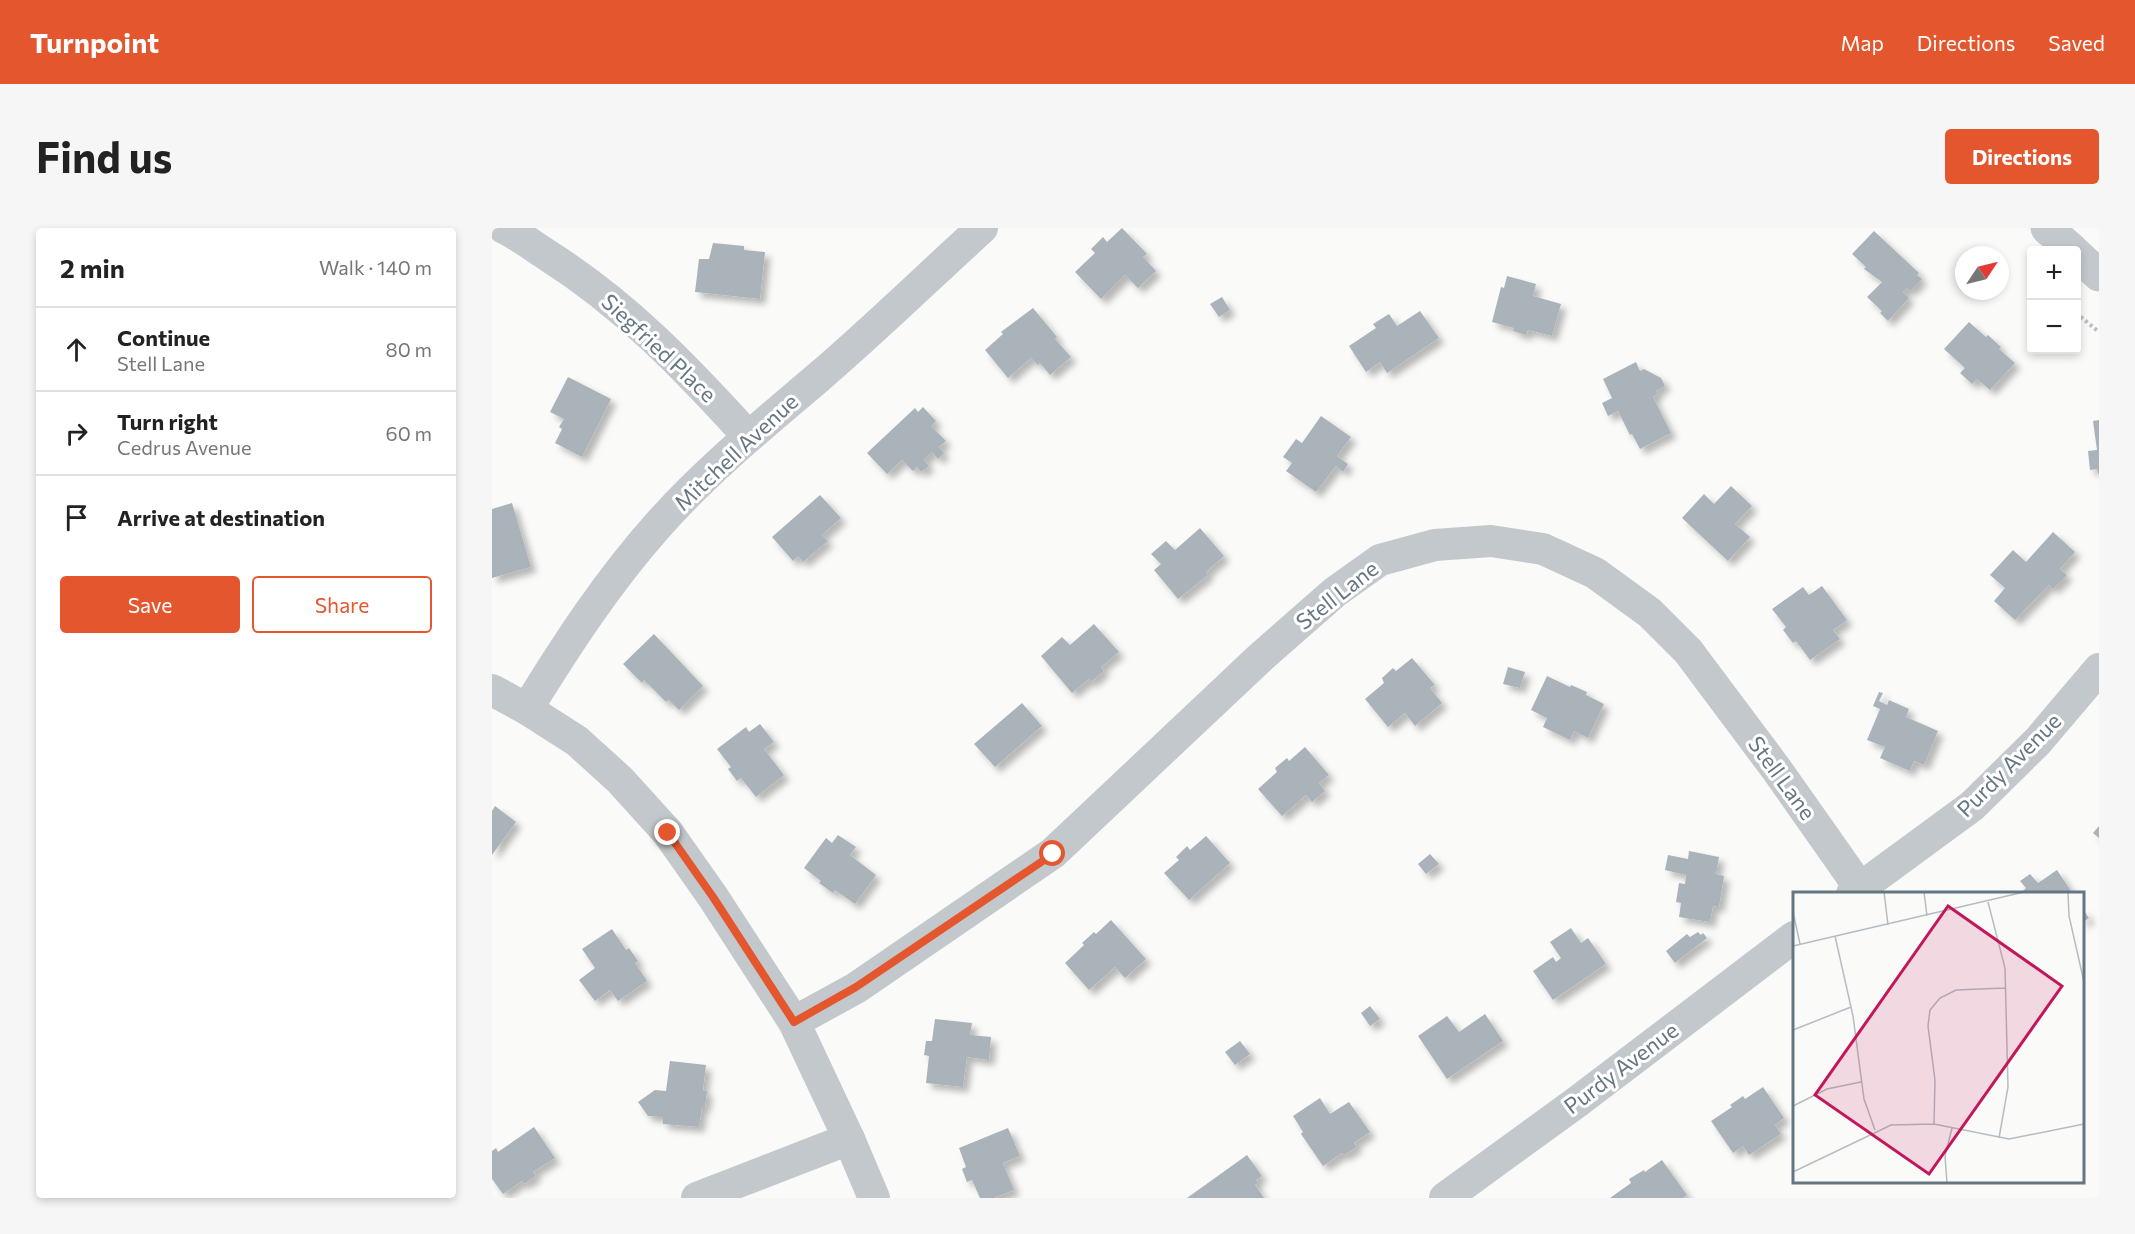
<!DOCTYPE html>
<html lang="en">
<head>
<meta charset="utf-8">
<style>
	body { margin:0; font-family:Commissioner,sans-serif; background:#f6f6f6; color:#222 }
	.controls { position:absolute; right:18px; top:18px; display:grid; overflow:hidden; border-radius:6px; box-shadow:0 3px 9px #0003 }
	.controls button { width:54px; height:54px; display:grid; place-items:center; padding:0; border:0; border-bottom:2px solid #e0e0e0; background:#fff; color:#222; font:30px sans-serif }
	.compass { position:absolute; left:1463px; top:18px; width:54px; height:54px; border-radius:50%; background:#fff; box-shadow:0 3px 9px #0003; rotate:55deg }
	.stop { position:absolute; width:18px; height:18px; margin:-14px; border:4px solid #e4572e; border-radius:50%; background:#fff }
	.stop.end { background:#e4572e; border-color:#fff; box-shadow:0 2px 6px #0008 }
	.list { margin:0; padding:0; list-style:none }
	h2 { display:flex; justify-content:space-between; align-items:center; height:78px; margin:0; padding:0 24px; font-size:26px }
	h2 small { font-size:20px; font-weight:400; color:#767676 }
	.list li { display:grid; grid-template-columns:39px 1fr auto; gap:18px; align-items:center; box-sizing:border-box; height:84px; padding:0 24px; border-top:2px solid #e0e0e0 }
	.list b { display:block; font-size:22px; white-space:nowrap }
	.list p { margin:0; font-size:20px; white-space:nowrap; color:#767676 }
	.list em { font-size:20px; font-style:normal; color:#767676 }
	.actions { display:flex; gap:12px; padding:18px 24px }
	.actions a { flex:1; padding:14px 0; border:2px solid #e4572e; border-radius:6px; text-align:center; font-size:21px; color:#e4572e }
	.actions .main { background:#e4572e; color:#fff }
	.icon { flex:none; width:33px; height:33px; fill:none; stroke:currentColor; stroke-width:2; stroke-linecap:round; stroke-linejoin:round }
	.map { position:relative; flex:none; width:1607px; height:970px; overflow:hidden; border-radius:6px }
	header { display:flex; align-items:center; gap:36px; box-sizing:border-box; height:84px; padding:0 30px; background:#e4572e; color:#fff }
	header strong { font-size:28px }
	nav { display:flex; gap:33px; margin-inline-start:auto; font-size:21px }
	.intro { display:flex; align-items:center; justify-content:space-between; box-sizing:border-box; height:144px; padding:0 36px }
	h1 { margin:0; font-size:42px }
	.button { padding:15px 27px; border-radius:6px; background:#e4572e; color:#fff; font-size:21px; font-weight:700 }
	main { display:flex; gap:36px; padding:0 36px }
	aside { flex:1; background:#fff; border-radius:6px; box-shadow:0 3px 9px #0003 }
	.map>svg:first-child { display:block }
	.building { fill:#aab3b9; filter:url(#shadow) }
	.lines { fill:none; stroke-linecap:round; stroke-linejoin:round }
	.path { stroke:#bbbfc2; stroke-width:4; stroke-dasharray:3 3; stroke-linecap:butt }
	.minor { stroke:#c3c8cc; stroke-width:32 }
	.tertiary { stroke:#c3c8cc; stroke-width:33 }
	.route { stroke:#e4572e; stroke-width:8 }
	.labels { text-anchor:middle; stroke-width:6; stroke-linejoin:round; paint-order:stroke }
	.street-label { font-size:22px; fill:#657683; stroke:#fff }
	.inset-road { fill:none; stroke:#b5bdc2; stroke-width:1.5 }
	.view { fill:#c2185b; fill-opacity:0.15; stroke:#c2185b; stroke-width:3 }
	.inset-edge { fill:none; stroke:#657683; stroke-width:3 }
</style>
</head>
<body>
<header>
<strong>Turnpoint</strong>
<nav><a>Map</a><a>Directions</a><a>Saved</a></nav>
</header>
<div class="intro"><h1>Find us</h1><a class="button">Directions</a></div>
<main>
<aside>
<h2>2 min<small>Walk · 140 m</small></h2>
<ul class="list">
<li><svg class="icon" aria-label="ahead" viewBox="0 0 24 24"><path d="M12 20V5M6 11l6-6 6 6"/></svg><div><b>Continue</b><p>Stell Lane</p></div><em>80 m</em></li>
<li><svg class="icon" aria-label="right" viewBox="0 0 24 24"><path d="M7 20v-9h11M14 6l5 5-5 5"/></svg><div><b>Turn right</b><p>Cedrus Avenue</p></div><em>60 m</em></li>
<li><svg class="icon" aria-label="arrive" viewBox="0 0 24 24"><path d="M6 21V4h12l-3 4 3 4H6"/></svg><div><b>Arrive at destination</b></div></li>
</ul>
<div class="actions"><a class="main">Save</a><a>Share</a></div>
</aside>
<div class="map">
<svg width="1607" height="970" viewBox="0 0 1607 970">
	<defs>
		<filter id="shadow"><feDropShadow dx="5.5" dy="5.5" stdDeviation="3" flood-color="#0004"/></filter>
	</defs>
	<rect width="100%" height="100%" fill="#fafaf8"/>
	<g class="building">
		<polygon points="630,0 655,26 651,29 664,43 646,60 633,47 609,71 583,44 603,25 599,21 611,9 615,14"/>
		<polygon points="1382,3 1427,45 1425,47 1430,51 1418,63 1415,60 1411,64 1417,70 1396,93 1388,85 1390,83 1375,69 1390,54 1372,41 1374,39 1360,26"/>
		<polygon points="221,15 252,18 252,22 273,24 268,71 203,64 207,31 217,31"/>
		<polygon points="1015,48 1044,56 1041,68 1069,76 1060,108 1036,102 1034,107 1021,103 1022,100 1000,94 1009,59 1012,60"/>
		<polygon points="730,69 738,82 727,89 718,76"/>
		<polygon points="541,80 565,109 563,111 579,129 558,147 548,135 546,137 539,130 516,150 493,122 511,106 509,104"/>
		<polygon points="928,83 947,110 895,145 888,134 874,144 857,118 884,100 881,96 897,86 905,98"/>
		<polygon points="1477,94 1494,109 1496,107 1509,119 1507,121 1523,135 1498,162 1485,151 1480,156 1468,145 1473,140 1452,121"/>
		<polygon points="1144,134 1148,143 1152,141 1169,150 1173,158 1164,163 1166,166 1161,169 1179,205 1148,221 1140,206 1138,207 1126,183 1116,188 1110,175 1120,170 1111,151"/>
		<polygon points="76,149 119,171 90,229 63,215 70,201 67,199 72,191 58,184"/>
		<polygon points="431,179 444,193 439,198 454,213 447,219 452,225 446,231 440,224 432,232 437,238 429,244 425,239 421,243 410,232 395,246 375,225 423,180 426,184"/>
		<polygon points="829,188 859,209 845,228 856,236 851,244 844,238 824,264 794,243 800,235 791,229 804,211 810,215"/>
		<polygon points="1607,192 1607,245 1606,245 1605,241 1598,242 1596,223 1605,222 1601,193"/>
		<polygon points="1239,258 1260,278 1243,296 1258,309 1236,333 1190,290 1212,266 1222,276"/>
		<polygon points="328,267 349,290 330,307 336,313 311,334 306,328 301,333 280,309"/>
		<polygon points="20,275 39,339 0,350 0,281"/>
		<polygon points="708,300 732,328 714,344 716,347 686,371 662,342 669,336 659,326 674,313 683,322"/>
		<polygon points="1561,304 1583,324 1568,341 1575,347 1561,361 1557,357 1523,392 1502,373 1513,360 1498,347 1521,322 1534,334"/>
		<polygon points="1330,358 1355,392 1341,402 1348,411 1318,432 1304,413 1301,415 1291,402 1294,399 1280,381 1311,359 1317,367"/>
		<polygon points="602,396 627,424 609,439 612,443 599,454 597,451 580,465 549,428 570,409 578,417"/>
		<polygon points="162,406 211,458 187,482 177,472 174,474 152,452 150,455 131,436"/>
		<polygon points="920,430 943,457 938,460 950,475 923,498 913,485 896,499 873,471 892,455 890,450 901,440 904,443"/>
		<polygon points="1016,439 1033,444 1028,460 1011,456"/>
		<polygon points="1055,448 1078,459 1079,457 1095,464 1094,467 1112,476 1096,510 1082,503 1078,512 1051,499 1055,490 1039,482"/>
		<polygon points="1387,464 1391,465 1387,473 1395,477 1397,472 1417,481 1414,489 1446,503 1432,537 1422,533 1418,543 1388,530 1393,519 1375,512 1388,481 1381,478"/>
		<polygon points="530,475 550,498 503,539 482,516"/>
		<polygon points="268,496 282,514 272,521 292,547 264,569 249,550 245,553 236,541 239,539 225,521 254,499 257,504"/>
		<polygon points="813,519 837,547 827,555 833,563 820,574 814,567 790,588 766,561 785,544 783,540 795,530 797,533"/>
		<polygon points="3,578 24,594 0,627 0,583"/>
		<polygon points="1607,598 1607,610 1601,605"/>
		<polygon points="346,607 364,619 358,627 384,647 363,676 343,662 341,665 327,655 329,653 312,640 334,610 340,615"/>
		<polygon points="714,608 738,635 697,672 672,645 687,632 684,629 695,618 698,622"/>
		<polygon points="1197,623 1227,629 1224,646 1232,648 1227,679 1221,678 1218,694 1187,689 1189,675 1184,674 1187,655 1193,656 1194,647 1173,642 1176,627 1196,631"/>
		<polygon points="938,626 947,636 934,646 926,636"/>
		<polygon points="1565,642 1581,666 1534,666 1531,663 1534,660 1528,653 1538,646 1546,655"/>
		<polygon points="1590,680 1597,690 1590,695"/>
		<polygon points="619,692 654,731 633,750 623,739 597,762 573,735 592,717 590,715 602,704 604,706"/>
		<polygon points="1079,700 1089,715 1096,710 1114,736 1061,772 1041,743 1061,729 1064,734 1069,730 1058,714"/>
		<polygon points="120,701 134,722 137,720 146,733 143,735 155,753 126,773 118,762 103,773 87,752 103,740 90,721"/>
		<polygon points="1206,704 1209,707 1211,705 1215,710 1183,735 1174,723 1195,706 1198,709"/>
		<polygon points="878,778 888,791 878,798 869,785"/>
		<polygon points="993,786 1011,813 955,851 926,808 955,788 967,804"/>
		<polygon points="443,791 480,795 478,807 499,809 497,832 475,829 471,859 434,855 437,828 432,827 434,813 440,813"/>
		<polygon points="748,813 758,826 743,837 733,824"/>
		<polygon points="178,833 214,837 211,862 215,863 213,879 210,879 207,899 171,896 171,889 156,888 146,874 163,862 174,863"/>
		<polygon points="1271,859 1292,890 1283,897 1289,906 1257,927 1251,918 1241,925 1219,893 1240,879 1238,877 1251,868 1253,871"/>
		<polygon points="828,870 838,886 857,874 878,904 862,915 865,919 852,927 850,925 831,938 809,906 811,904 801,888"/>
		<polygon points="42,899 63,930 41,944 44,948 32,956 30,953 11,966 0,951 0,923 4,920 6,924"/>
		<polygon points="516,900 528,928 511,935 522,962 502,970 488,970 480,952 475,954 470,941 474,939 467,920"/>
		<polygon points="755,927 770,948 764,952 766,955 763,957 772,970 695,970"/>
		<polygon points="1170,932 1195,967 1191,970 1118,970 1139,955 1137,951 1152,942 1153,944"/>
	</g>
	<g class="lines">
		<polyline class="path" points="1584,85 1607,104"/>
		<g class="minor">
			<path d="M12,0C27,7 41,18 55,27C134,77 193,139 256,208"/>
			<polyline points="0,462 35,481 85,513 128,552 176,605 221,669 302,794 357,911 382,970"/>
			<path d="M35,481C75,416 116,353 167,296C216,241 273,195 328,148C384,100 436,49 490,0"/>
			<polyline points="1360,666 1480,578 1546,513 1607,441"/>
			<polyline points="302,794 364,760 561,625 769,429 843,364 888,332 943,317 999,313 1051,321 1103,345 1158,385 1196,423 1285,542 1368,660"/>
			<polyline points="205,970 357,911"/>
			<polyline points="953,970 1085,874 1302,709"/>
		</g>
		<g class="tertiary">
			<polyline points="1555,0 1580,22"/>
			<polyline points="1584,26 1607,47"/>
		</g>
	</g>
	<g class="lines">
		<polyline class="route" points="176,605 221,669 302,794 364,759 561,626"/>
	</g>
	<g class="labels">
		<g class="street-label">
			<text transform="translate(167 120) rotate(43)" y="8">Siegfried Place</text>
			<text transform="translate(244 224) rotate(-43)" y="8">Mitchell Avenue</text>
			<text transform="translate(845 367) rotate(-38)" y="8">Stell Lane</text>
			<text transform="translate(1517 537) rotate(-45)" y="8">Purdy Avenue</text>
			<text transform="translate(1290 550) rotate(54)" y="8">Stell Lane</text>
			<text transform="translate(1129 840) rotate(-37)" y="8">Purdy Avenue</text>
		</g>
	</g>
	<g transform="translate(1301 664)">
		<rect width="291" height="291" fill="#fafaf8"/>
		<path class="inset-road" d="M91,0L95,33M131,0L134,24M275,0L276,24L291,90M195,10L212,76L215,195L206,246M0,20L7,52M42,44L60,124L71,207L82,238M0,54L231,0M0,138L58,115M0,214L34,197L68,190M141,232L142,188L135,134L137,118L147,106L163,98L212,96M0,280L98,233L141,232L216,247L291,232M154,291L152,264L159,236"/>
		<path class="view" d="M155,14L269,94L136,282L22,203Z"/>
		<rect width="291" height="291" class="inset-edge"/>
	</g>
</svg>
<div class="controls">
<button>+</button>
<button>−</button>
</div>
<svg class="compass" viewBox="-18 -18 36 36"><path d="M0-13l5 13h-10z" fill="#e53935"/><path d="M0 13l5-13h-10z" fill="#767676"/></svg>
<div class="stop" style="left:561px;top:626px"></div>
<div class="stop end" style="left:176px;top:605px"></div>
</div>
</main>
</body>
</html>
